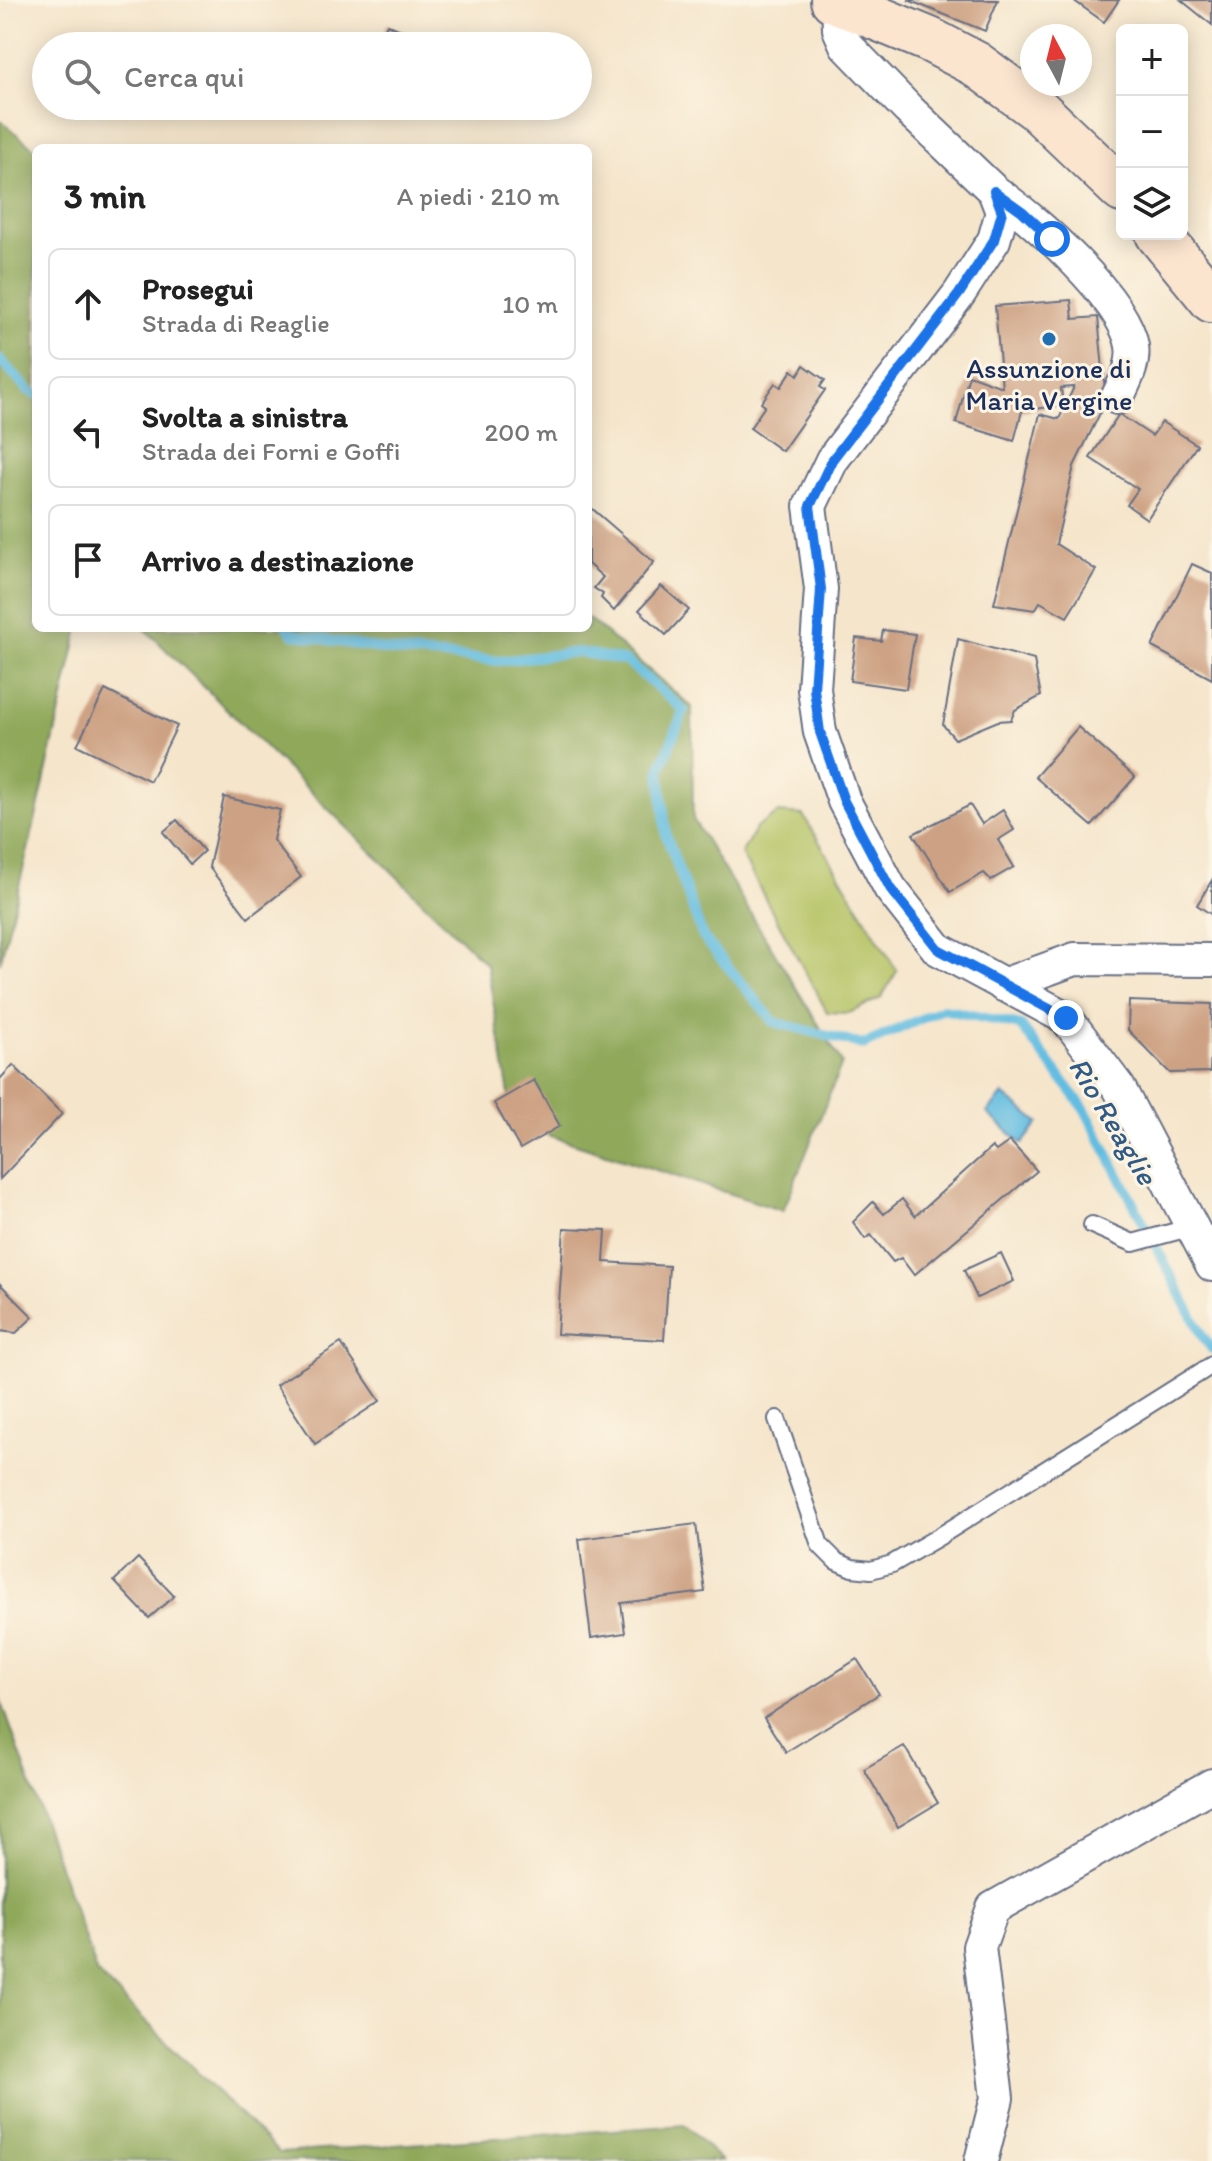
<!DOCTYPE html>
<html lang="it">
<head>
<meta charset="utf-8">
<style>
	body { margin:0; font-family:Itim,sans-serif; background:#f6f6f6; color:#222 }
	.controls { position:absolute; right:24px; top:24px; display:grid; overflow:hidden; border-radius:12px; box-shadow:0 4px 20px #0003 }
	.controls button { width:72px; height:72px; display:grid; place-items:center; padding:0; border:0; border-bottom:2px solid #e0e0e0; background:#fff; color:#222; font:40px sans-serif }
	.compass { position:absolute; left:1020px; top:24px; width:72px; height:72px; border-radius:50%; background:#fff; box-shadow:0 4px 20px #0003; rotate:353deg }
	.stop { position:absolute; width:24px; height:24px; margin:-18px; border:6px solid #1a73e8; border-radius:50%; background:#fff }
	.stop.end { background:#1a73e8; border-color:#fff; box-shadow:0 2px 8px #0008 }
	.list { margin:0; padding:0; list-style:none }
	h2 { display:flex; justify-content:space-between; align-items:center; height:104px; margin:0; padding:0 32px; font-size:34px }
	h2 small { font-size:26px; font-weight:400; color:#767676 }
	.list li { display:grid; grid-template-columns:52px 1fr auto; gap:24px; align-items:center; box-sizing:border-box; height:112px; margin:0 16px 16px; padding:0 16px; border:2px solid #e0e0e0; border-radius:12px }
	.list b { display:block; font-size:30px; white-space:nowrap }
	.list p { margin:0; font-size:26px; white-space:nowrap; color:#767676 }
	.list em { font-size:26px; font-style:normal; color:#767676 }
	.icon { flex:none; width:44px; height:44px; fill:none; stroke:currentColor; stroke-width:2; stroke-linecap:round; stroke-linejoin:round }
	.map { position:relative; flex:none; width:1212px; height:2161px; overflow:hidden }
	.search { position:absolute; background:#fff; box-shadow:0 4px 20px #0003; left:32px; top:32px; width:560px; height:88px; display:flex; align-items:center; gap:20px; box-sizing:border-box; padding:0 28px; border-radius:44px; color:#767676; font-size:30px }
	.panel { position:absolute; background:#fff; box-shadow:0 4px 20px #0003; left:32px; top:144px; width:560px; height:488px; border-radius:12px }
	.map>svg:first-child { display:block }
	.green { fill:#b4c264; stroke:#687861; stroke-width:2 }
	.forest { fill:#8fa85a; stroke:#556c5c; stroke-width:2 }
	.water { fill:#64bde1; stroke:#4076a0; stroke-width:2 }
	.lines { fill:none; stroke-linecap:round; stroke-linejoin:round }
	.stream { stroke:#64bde1; stroke-width:10 }
	.building { fill:#cda183 }
	.lane-casing { stroke:#676f84; stroke-width:20 }
	.street-casing { stroke:#676f84; stroke-width:36 }
	.secondary-casing { stroke:#676f84; stroke-width:48 }
	.lane { stroke:#fff; stroke-width:16 }
	.street { stroke:#fff; stroke-width:32 }
	.secondary { stroke:#fce5cf; stroke-width:44 }
	.route { stroke:#1a73e8; stroke-width:10 }
	.poi-dot { fill:#1f6fb2; stroke:#fcf5e5; stroke-width:3 }
	.labels { text-anchor:middle; stroke-width:6; stroke-linejoin:round; paint-order:stroke }
	.poi-label { font-size:28px; fill:#1b2f5e; stroke:#fcf5e5 }
	.water-label { font-size:30px; font-style:italic; fill:#315a85; stroke:#fcf5e5 }
</style>
</head>
<body>
<div class="map">
<svg width="1212" height="2161" viewBox="0 0 1212 2161">
	<rect width="100%" height="100%" fill="#fcf5e5"/>
	<filter id="ink" filterUnits="userSpaceOnUse"><feTurbulence type="fractalNoise" baseFrequency=".0125" numOctaves="2"/><feDisplacementMap in="SourceGraphic" scale="16" xChannelSelector="R" yChannelSelector="G"/><feConvolveMatrix kernelMatrix="1 2 1 2 8 2 1 2 1" color-interpolation-filters="sRGB"/></filter>
	<filter id="wash" filterUnits="userSpaceOnUse"><feTurbulence type="fractalNoise" baseFrequency=".006" numOctaves="4" result="noise"/><feDisplacementMap in="SourceGraphic" scale="32" xChannelSelector="R" yChannelSelector="G"/><feGaussianBlur stdDeviation="1.8" result="paint"/><feColorMatrix in="noise" values="0 0 0 0 0 0 0 0 0 0 0 0 0 0 0 0 0 1.4 0 .05"/><feComposite in="paint" operator="in"/></filter>
	<g filter="url(#wash)">
		<rect width="100%" height="100%" fill="#f5e5cb"/>
		<polygon class="green" points="778,813 803,815 897,971 881,998 849,1013 827,1012 741,854 756,828"/>
		<g class="forest">
			<polygon points="0,120 36,150 36,628 79,628 37,813 0,963"/>
			<polygon points="588,618 692,707 693,819 842,1063 783,1211 514,1124 487,965 144,628 588,628"/>
			<polygon points="0,1697 97,1973 279,2153 686,2125 721,2161 0,2161"/>
		</g>
		<polygon class="water" points="1003,1094 1039,1123 1022,1144 987,1113"/>
		<g class="lines">
			<g class="stream">
				<polyline points="0,360 28,390 36,395"/>
				<polyline points="288,628 293,634 398,652 500,661 578,652 626,661 684,710 660,770 666,835 703,937 774,1022 863,1045 943,1009 1021,1026 1084,1108 1203,1337 1212,1349"/>
			</g>
		</g>
		<g id="blocks">
			<g class="building">
				<polygon points="908,0 998,0 985,31"/>
				<polygon points="1073,0 1119,0 1104,22"/>
				<polygon points="1181,0 1212,0 1212,25"/>
				<polygon points="387,24 436,46 377,46"/>
				<polygon points="402,106 432,106 427,117"/>
				<polygon points="1071,300 1073,319 1098,317 1106,401 1074,466 1056,544 1096,570 1067,617 1040,602 1035,610 994,604 1040,414 1059,419 1074,387 1061,388 1063,405 1022,411 1014,441 956,423 969,375 1002,387 995,306"/>
				<polygon points="804,365 825,380 820,387 825,390 782,451 750,428 765,406 761,403 775,383 781,387 792,370 798,375"/>
				<polygon points="1119,414 1152,436 1162,422 1197,445 1147,519 1127,505 1138,489 1090,458"/>
				<polygon points="588,505 654,562 614,611 601,598 603,594 594,588 603,577 588,564"/>
				<polygon points="1192,564 1212,573 1212,679 1152,647"/>
				<polygon points="661,586 689,610 666,635 639,610"/>
				<polygon points="883,630 915,634 906,689 850,681 856,638 881,641"/>
				<polygon points="958,639 1034,660 1041,696 1015,710 1011,720 998,721 955,739 943,725"/>
				<polygon points="105,690 177,726 150,781 77,745"/>
				<polygon points="1078,727 1135,777 1092,826 1035,777"/>
				<polygon points="224,797 280,810 273,840 301,877 248,918 209,867"/>
				<polygon points="970,805 982,824 1003,810 1014,830 998,840 1014,867 991,880 984,873 950,892 913,834"/>
				<polygon points="177,820 204,851 190,864 163,832"/>
				<polygon points="1212,880 1212,915 1197,905"/>
				<polygon points="1129,1001 1212,1004 1210,1072 1170,1073 1128,1030"/>
				<polygon points="13,1065 62,1114 0,1179 0,1079"/>
				<polygon points="534,1080 560,1126 520,1149 494,1103"/>
				<polygon points="1010,1141 1037,1171 914,1275 901,1258 893,1262 871,1235 865,1239 853,1222 873,1202 884,1214 902,1199 915,1216 992,1147 996,1151"/>
				<polygon points="564,1228 606,1230 604,1262 669,1266 664,1340 557,1334"/>
				<polygon points="1001,1253 1014,1281 977,1298 964,1270"/>
				<polygon points="0,1284 33,1317 16,1333 0,1331"/>
				<polygon points="341,1343 380,1401 315,1444 276,1385"/>
				<polygon points="696,1524 705,1592 621,1603 625,1633 591,1638 579,1539"/>
				<polygon points="138,1558 174,1596 149,1618 114,1581"/>
				<polygon points="857,1659 879,1694 786,1752 764,1718"/>
				<polygon points="904,1746 938,1803 898,1827 864,1769"/>
			</g>
		</g>
	</g>
	<g filter="url(#ink)">
		<use href="#blocks" fill-opacity="0" stroke="#676f84" stroke-width="2"/>
		<g class="lines">
			<g class="lane-casing">
				<g id="lane">
					<polyline points="1092,1225 1133,1243 1192,1227"/>
					<polyline points="777,1419 820,1545 836,1561 852,1568 871,1570 892,1564 940,1536 1212,1365"/>
				</g>
			</g>
			<g class="street-casing">
				<g id="street">
					<polyline points="838,0 839,29 846,45 908,109 994,191 1002,212 994,240 959,294 832,460 810,506 821,589 814,689 820,732 844,801 890,888 938,949 1066,1018 1119,1088 1212,1265"/>
					<path d="M994,191C1033,218 1125,299 1132,346C1135,365 1125,381 1117,398"/>
					<polyline points="1003,985 1075,959 1212,960"/>
					<polyline points="981,2161 997,2098 979,1947 993,1908 1212,1785"/>
				</g>
			</g>
			<g class="secondary-casing">
				<g id="secondary">
					<polyline points="833,0 930,40 976,64 1037,109 1122,190"/>
					<polyline points="1158,234 1212,300"/>
				</g>
			</g>
			<use href="#lane" class="lane"/>
			<use href="#street" class="street"/>
			<use href="#secondary" class="secondary"/>
		</g>
	</g>
	<g class="lines" filter="url(#ink)">
		<polyline class="route" points="1052,239 1022,211 994,191 1002,212 994,240 959,294 832,460 810,506 821,589 814,689 820,732 844,801 890,888 938,949 1066,1018"/>
	</g>
	<circle class="poi-dot" cx="1049" cy="339" r="8"/>
	<g class="labels">
		<g class="poi-label">
			<text x="1049" y="378">Assunzione di<tspan x="1049" dy="32">Maria Vergine</tspan></text>
		</g>
		<g class="water-label">
			<text transform="translate(1113 1121) rotate(59)" y="10">Rio Reaglie</text>
		</g>
	</g>
</svg>
<div class="controls">
<button>+</button>
<button>−</button>
<button><svg class="icon" aria-label="layers" viewBox="0 0 24 24"><path d="M12 4l9 5-9 5-9-5zM3 14l9 5 9-5"/></svg></button>
</div>
<svg class="compass" viewBox="-18 -18 36 36"><path d="M0-13l5 13h-10z" fill="#e53935"/><path d="M0 13l5-13h-10z" fill="#767676"/></svg>
<div class="stop" style="left:1052px;top:239px"></div>
<div class="stop end" style="left:1066px;top:1018px"></div>
<div class="search"><svg class="icon" aria-label="search" viewBox="0 0 24 24"><circle cx="10" cy="10" r="6"/><path d="M15 15l6 6"/></svg>Cerca qui</div>
<section class="panel">
<h2>3 min<small>A piedi · 210 m</small></h2>
<ul class="list">
<li><svg class="icon" aria-label="ahead" viewBox="0 0 24 24"><path d="M12 20V5M6 11l6-6 6 6"/></svg><div><b>Prosegui</b><p>Strada di Reaglie</p></div><em>10 m</em></li>
<li><svg class="icon" aria-label="left" viewBox="0 0 24 24"><path d="M17 20v-9H6M10 6l-5 5 5 5"/></svg><div><b>Svolta a sinistra</b><p>Strada dei Forni e Goffi</p></div><em>200 m</em></li>
<li><svg class="icon" aria-label="arrive" viewBox="0 0 24 24"><path d="M6 21V4h12l-3 4 3 4H6"/></svg><div><b>Arrivo a destinazione</b></div></li>
</ul>
</section>
</div>
</body>
</html>
